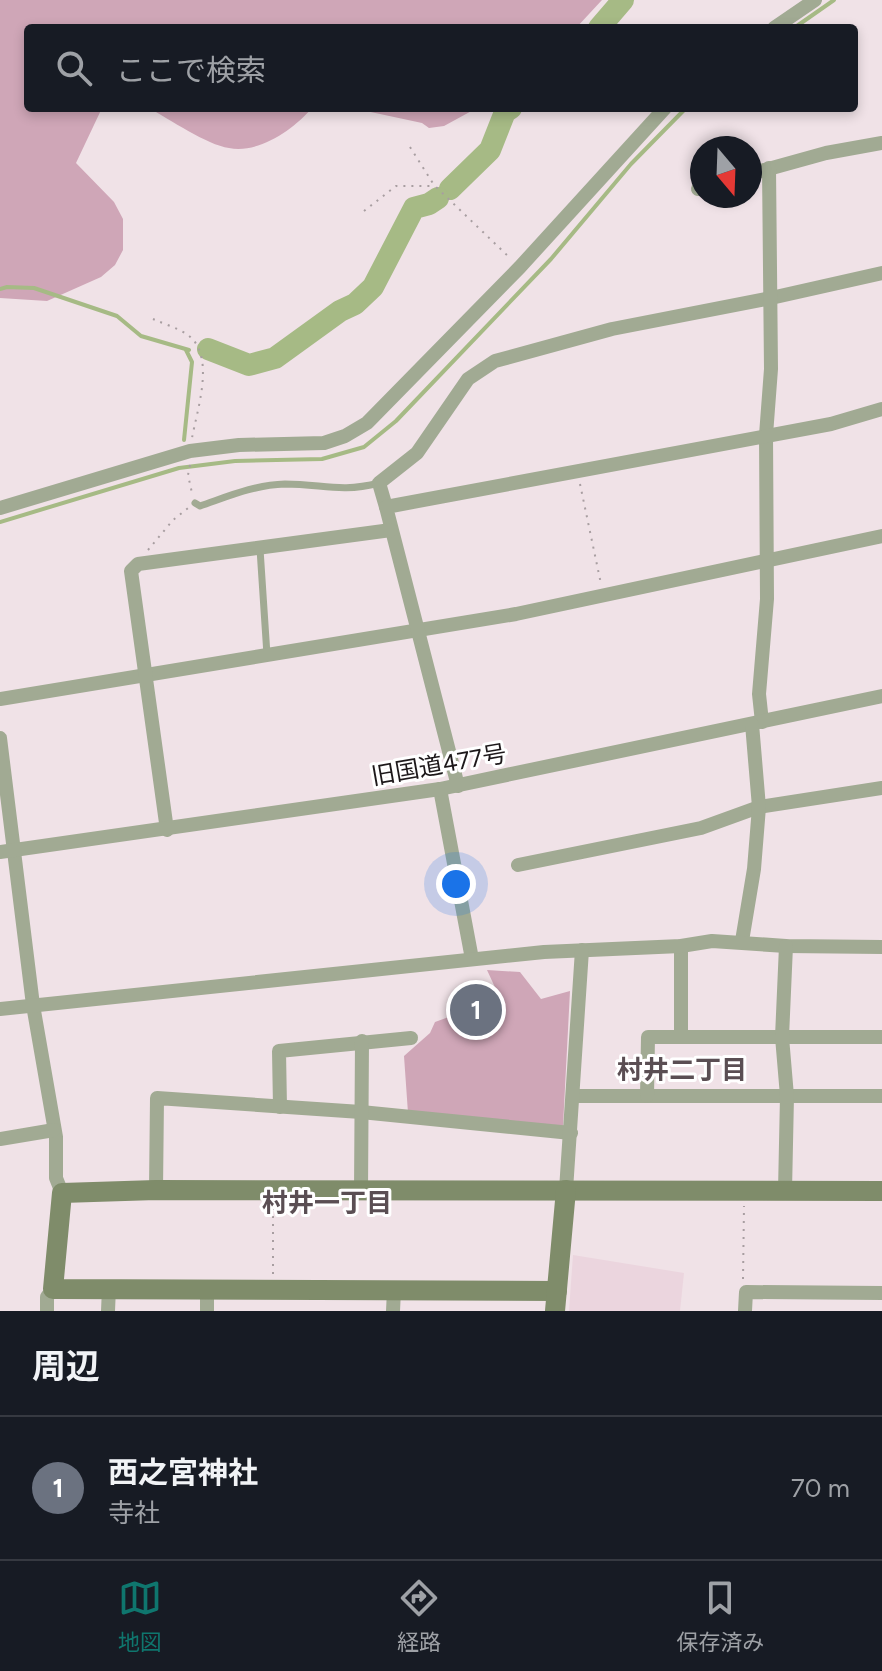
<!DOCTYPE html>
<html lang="ja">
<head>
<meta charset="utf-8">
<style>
	body { margin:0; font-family:Figtree,"Noto Sans JP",sans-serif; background:#20242c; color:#f1f3f6 }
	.compass { position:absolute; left:690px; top:136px; width:72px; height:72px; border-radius:50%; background:#171b24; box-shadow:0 4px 12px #0003; rotate:161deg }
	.you { position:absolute; left:456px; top:884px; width:28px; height:28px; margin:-20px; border:6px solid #fff; border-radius:50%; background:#1a73e8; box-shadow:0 0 0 12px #1a73e833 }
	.badge { display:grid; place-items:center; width:52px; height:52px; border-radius:50%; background:#0f766e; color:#fff; font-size:26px; font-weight:700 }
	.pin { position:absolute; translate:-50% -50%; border:4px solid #fff; box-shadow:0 2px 8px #0006 }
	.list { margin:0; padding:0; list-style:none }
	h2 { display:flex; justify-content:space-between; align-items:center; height:104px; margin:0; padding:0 32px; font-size:34px }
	h2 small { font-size:26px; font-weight:400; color:#9ea1a6 }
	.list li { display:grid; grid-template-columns:52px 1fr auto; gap:24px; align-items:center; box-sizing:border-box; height:144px; padding:0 32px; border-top:2px solid #363941 }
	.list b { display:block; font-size:30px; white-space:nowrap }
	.list p { margin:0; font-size:26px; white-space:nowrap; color:#9ea1a6 }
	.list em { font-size:26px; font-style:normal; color:#9ea1a6 }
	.icon { flex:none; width:44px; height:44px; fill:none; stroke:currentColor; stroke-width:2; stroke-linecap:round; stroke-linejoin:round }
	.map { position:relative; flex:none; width:882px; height:1311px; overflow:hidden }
	.search { position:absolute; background:#171b24; box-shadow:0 4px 12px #0003; left:24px; right:24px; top:24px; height:88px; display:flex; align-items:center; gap:20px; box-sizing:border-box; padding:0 28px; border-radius:8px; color:#9ea1a6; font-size:30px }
	.sheet { height:248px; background:#171b24 }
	nav { display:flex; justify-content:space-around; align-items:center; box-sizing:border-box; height:112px; border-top:2px solid #363941; background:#171b24; font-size:22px; color:#9ea1a6 }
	nav a { display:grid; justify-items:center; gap:4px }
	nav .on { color:#0f766e }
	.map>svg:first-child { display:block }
	.built { fill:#ebd5de }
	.green { fill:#cfa6b7 }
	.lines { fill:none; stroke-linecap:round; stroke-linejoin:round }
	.stream { stroke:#a6ba85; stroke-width:4 }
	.river { stroke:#a6ba85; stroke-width:22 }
	.path { stroke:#a89ea1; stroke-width:2; stroke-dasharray:2 6; stroke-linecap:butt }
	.lane { stroke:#a1aa93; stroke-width:7 }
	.street { stroke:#a1aa93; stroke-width:14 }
	.secondary { stroke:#7f8c6a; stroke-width:20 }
	.labels { text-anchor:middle; stroke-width:6; stroke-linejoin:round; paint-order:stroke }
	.street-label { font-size:24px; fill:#1d181a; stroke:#fff }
	.neighbourhood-label { font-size:26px; font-weight:bold; fill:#5a4e53; stroke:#fff }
</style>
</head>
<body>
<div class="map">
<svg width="882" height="1311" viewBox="0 0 882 1311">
	<rect width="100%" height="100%" fill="#f0e2e7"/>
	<polygon class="built" points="573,1255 684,1273 680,1311 569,1311"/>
	<g class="green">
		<polygon points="0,0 602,0 576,28 28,28 28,108 102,108 76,163 114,202 123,219 123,250 115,265 101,277 47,301 0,298"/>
		<path d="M149,108H312C294,129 259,154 229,148C207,145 169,119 149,108Z"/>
		<polygon points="352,108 477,108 444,126 429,128 422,123"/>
		<polygon points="487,970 520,972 541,999 570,991 563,1126 408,1113 404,1056 430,1033 435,1022 457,1014 458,1029 494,1020 499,996"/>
	</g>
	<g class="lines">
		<g class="stream">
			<polyline points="794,28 834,0"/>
			<polyline points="0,289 7,287 34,288 117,316 141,336 189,350"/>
			<polyline points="184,440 192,362 186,350"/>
			<polyline points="0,522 179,468 235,461 322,459 364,447 396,421 551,259 631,164 686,108"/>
		</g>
		<g class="river">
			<polyline points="599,28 623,0"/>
			<polyline points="450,189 490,150 505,112 511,108"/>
			<polyline points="208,349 249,365 275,358 340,311 355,304 373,287 414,208 429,204 438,198"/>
		</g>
		<g class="path">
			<polyline points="410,147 434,185 510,258"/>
			<polyline points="364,211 396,186 433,186"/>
			<path d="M153,319C164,324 178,328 188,335C216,356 197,410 192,438"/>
			<polyline points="190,465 188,475 192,493"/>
			<polyline points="580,484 601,584"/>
			<polyline points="148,550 173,520 188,508"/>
			<polyline points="273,1274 273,1205"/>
			<polyline points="743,1279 744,1206"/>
		</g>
		<g class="lane">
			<path d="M195,503L200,506C229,496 254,485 285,484C323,484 340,493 379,483"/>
			<polyline points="260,549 267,655"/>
		</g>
		<g class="street">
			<polyline points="774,28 815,0"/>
			<polyline points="750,174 826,153 882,143"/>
			<polyline points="698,189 702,188"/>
			<polyline points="386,507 379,483 417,453 468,379 495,361 612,329 771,298 882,273"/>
			<polyline points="0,508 190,451 239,445 324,443 345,436 367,423 520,267 665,108"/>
			<polyline points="0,699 516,614 882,536"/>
			<polyline points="762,722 759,694 767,599 766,435 771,369 769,168"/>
			<polyline points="0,738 33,1005 56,1137 56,1178 62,1193"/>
			<polyline points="458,786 386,507 831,424 882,409"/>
			<polyline points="440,789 472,959"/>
			<polyline points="167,830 131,571 138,564 391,530"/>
			<polyline points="0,852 440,789 882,696"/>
			<polyline points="518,865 701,828 759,807 882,788"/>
			<polyline points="742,941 754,869 759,807 752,724"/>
			<polyline points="681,946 681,1037"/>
			<polyline points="0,1009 544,952 681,946 712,941 786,946 882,947"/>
			<polyline points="574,1096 882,1096"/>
			<polyline points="647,1096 648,1037 882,1037"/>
			<polyline points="280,1107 279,1051 411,1038"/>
			<polyline points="0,1139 54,1130"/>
			<polyline points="156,1190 157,1098 361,1112 571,1133"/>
			<polyline points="566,1190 582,950"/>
			<polyline points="361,1191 362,1041"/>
			<polyline points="785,1191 787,1096 782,1037 786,946"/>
			<polyline points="47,1311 47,1297 53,1289"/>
			<polyline points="108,1311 109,1288"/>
			<polyline points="207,1311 207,1289"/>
			<polyline points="393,1311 394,1290"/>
			<polyline points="745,1311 746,1292 882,1293"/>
		</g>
		<g class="secondary">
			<polyline points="557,1291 53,1289 62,1193 156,1190 882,1191"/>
			<polyline points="555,1311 566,1190"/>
		</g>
	</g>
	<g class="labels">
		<g class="street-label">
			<text transform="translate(439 765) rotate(-10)" y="8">旧国道477号</text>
		</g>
		<g class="neighbourhood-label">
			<text x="682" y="1079">村井二丁目</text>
			<text x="327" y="1212">村井一丁目</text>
		</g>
	</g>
</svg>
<svg class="compass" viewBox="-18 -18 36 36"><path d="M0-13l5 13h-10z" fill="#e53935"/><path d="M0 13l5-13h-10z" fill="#9ea1a6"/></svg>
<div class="you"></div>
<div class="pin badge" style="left:476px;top:1010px;background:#6b7280">1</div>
<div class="search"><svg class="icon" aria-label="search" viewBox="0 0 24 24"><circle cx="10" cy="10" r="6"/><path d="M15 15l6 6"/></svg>ここで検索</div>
</div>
<section class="sheet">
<h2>周辺<small></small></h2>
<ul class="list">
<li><span class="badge" style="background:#6b7280">1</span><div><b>西之宮神社</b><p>寺社</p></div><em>70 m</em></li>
</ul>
</section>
<nav>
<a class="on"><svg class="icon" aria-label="map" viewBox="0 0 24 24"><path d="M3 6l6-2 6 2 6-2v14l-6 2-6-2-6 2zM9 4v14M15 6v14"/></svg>地図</a>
<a><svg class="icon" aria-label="directions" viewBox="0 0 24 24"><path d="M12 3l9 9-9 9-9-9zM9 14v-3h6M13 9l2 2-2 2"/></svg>経路</a>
<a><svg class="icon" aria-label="saved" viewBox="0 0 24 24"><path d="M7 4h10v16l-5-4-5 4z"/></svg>保存済み</a>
</nav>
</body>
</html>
